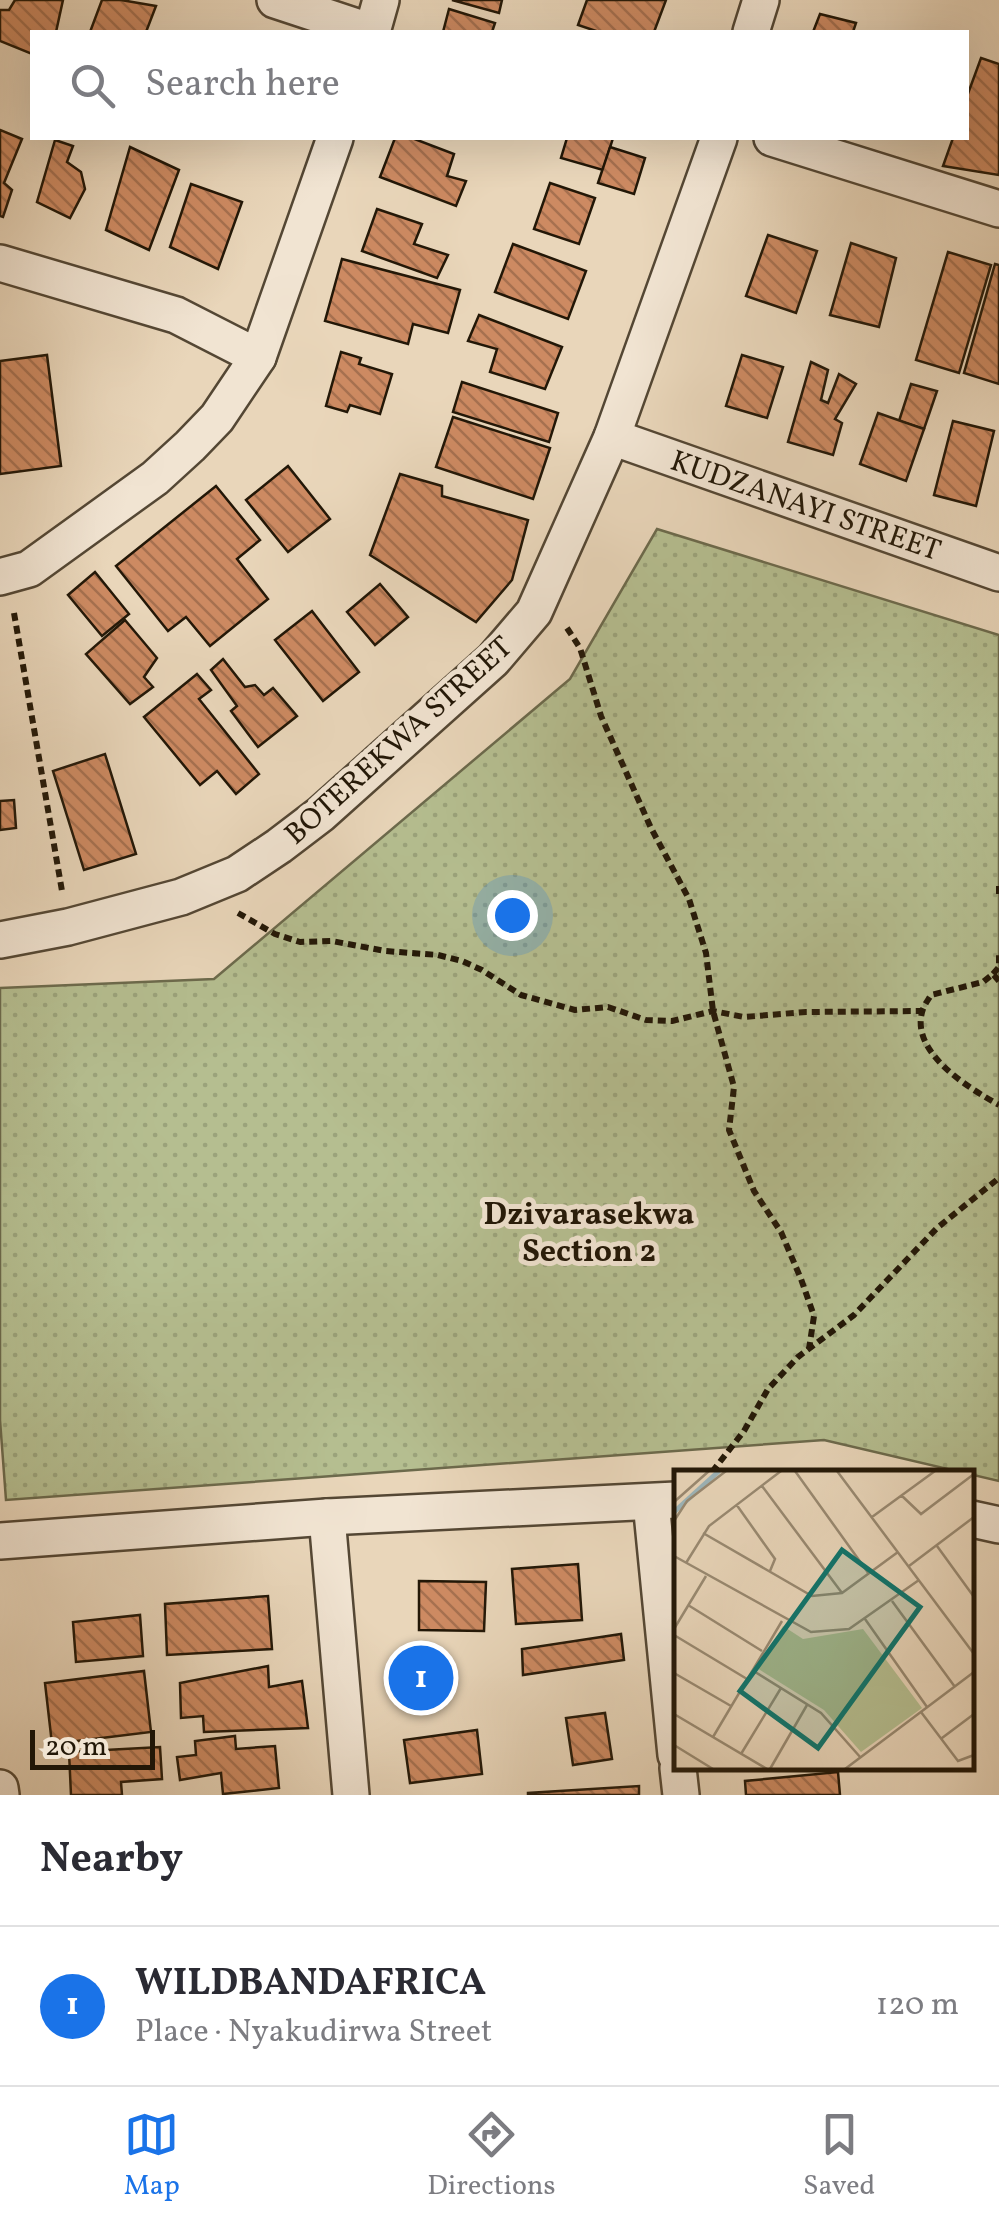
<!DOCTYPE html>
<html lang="en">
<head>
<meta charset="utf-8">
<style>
	body { margin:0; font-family:Vollkorn,serif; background:#f7f7f7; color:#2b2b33 }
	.scale { position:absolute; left:30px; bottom:25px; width:125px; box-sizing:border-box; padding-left:10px; border:5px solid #221707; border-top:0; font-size:28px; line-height:35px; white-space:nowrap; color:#221707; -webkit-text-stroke:8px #f1e4d2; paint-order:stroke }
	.you { position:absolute; left:512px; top:915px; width:35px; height:35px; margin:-25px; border:8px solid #fff; border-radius:50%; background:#1a73e8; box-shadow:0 0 0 15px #1a73e833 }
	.badge { display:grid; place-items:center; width:65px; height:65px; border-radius:50%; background:#1a73e8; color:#fff; font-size:32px; font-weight:700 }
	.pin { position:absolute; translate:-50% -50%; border:5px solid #fff; box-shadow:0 2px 10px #0006 }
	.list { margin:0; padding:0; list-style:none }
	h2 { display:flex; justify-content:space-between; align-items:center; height:130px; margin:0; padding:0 40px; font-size:42px }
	h2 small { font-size:32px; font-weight:400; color:#7c7c81 }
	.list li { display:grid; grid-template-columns:65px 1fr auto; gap:30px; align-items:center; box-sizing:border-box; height:160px; padding:0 40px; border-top:2px solid #e1e1e2 }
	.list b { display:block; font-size:38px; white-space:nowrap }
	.list p { margin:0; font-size:32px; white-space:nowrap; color:#7c7c81 }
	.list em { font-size:32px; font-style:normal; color:#7c7c81 }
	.icon { flex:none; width:55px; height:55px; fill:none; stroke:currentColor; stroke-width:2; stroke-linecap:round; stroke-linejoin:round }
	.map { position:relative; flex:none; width:999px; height:1795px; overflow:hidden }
	.search { position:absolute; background:#fff; box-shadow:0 10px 40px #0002; left:30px; right:30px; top:30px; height:110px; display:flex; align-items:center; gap:25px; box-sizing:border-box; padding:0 35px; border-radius:0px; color:#7c7c81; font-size:38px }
	.sheet { height:290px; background:#fff }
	nav { display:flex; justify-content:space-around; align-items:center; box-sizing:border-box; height:140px; border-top:2px solid #e1e1e2; background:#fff; font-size:28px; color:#7c7c81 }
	nav a { display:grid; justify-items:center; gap:5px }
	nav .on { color:#1a73e8 }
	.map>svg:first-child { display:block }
	.grass { fill:url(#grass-dots); stroke:#6c6a4c; stroke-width:2.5 }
	.building { fill:url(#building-back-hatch); stroke:#221707; stroke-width:2.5 }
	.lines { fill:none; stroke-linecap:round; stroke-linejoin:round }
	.street-casing { stroke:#544734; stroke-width:40 }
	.path { stroke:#221707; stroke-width:6; stroke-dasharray:8 5; stroke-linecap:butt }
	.street { stroke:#f1e4d2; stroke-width:35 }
	.labels { text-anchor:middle; stroke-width:10; stroke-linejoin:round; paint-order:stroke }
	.street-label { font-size:30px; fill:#221707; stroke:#f1e4d2 }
	.neighbourhood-label { font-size:32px; font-weight:bold; fill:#221707; stroke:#f1e4d2 }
	.inset-river { fill:none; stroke:#9db6bb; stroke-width:5 }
	.inset-road { fill:none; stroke:#998a72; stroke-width:2.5 }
	.view { fill:#0f766e; fill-opacity:0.15; stroke:#0f766e; stroke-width:5 }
	.inset-edge { fill:none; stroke:#221707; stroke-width:5 }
</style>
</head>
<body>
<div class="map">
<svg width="999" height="1795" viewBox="0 0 999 1795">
	<defs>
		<pattern id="grass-dots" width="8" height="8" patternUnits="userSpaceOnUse" patternTransform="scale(2.5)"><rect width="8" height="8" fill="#b5be90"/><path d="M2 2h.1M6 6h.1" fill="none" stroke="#9ba37b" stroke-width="1.8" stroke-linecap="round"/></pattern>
		<pattern id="building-back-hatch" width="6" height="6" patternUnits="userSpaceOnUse" patternTransform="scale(2.5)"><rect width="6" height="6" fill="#cd8a62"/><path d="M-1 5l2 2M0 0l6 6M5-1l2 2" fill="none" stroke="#a6704f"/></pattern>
	</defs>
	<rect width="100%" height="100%" fill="#e9d6ba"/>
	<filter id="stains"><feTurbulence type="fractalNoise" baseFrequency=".002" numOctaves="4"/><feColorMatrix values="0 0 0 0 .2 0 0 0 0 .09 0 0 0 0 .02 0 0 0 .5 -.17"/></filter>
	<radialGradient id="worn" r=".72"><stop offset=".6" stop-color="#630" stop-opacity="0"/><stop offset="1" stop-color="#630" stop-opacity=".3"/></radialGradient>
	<polygon class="grass" points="657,529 999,635 999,1481 824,1440 6,1500 0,1420 0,988 214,979 570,679"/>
	<g class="building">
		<polygon points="15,0 63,0 56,32 32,32 32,54 0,41 0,10 9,10"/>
		<polygon points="102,0 121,0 156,6 146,32 90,32"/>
		<polygon points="452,0 502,0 499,13"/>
		<polygon points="587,0 666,0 654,32 599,32 578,25"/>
		<polygon points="449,9 495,23 492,32 443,32"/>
		<polygon points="820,14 856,23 853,32 813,32"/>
		<polygon points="981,58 999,64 999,175 943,166 953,138 966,138 966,99"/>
		<polygon points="0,130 22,139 4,183 12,190 3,217 0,216"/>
		<polygon points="395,138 412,138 454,154 447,176 466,181 456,206 380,177"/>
		<polygon points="567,138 613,138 603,170 561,158"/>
		<polygon points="55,140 73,146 67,162 81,172 85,189 70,218 37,202"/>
		<polygon points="130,147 179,170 149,250 106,230"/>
		<polygon points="610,147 645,158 634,194 598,183"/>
		<polygon points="550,183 595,198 579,244 534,229"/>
		<polygon points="191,184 242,202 218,269 170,247"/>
		<polygon points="377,209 422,224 414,244 448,255 437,278 362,251"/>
		<polygon points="768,235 817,251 796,313 746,296"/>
		<polygon points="851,243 896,258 879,327 830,315"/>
		<polygon points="513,244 586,271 568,319 495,292"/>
		<polygon points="948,252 991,265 959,373 916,360"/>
		<polygon points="342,259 460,290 448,333 413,324 408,344 325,321"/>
		<polygon points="995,264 999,265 999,384 964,373"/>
		<polygon points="479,315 562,347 545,389 490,372 497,349 468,341"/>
		<polygon points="341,352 361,358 359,364 392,374 380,414 350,405 347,412 326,406"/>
		<polygon points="47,355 61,466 0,474 0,361"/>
		<polygon points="742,355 783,367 767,418 726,406"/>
		<polygon points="811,362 828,370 821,400 828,403 839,374 856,384 835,419 842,423 833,455 788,442"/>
		<polygon points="462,382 558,413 549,442 453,412"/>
		<polygon points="911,384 937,391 924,429 899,421"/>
		<polygon points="878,413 924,429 906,481 860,464"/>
		<polygon points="453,417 550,448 533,499 436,467"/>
		<polygon points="953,421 994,431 976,506 934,495"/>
		<polygon points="288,466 330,519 288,552 246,500"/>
		<polygon points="400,474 442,486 442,496 528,520 512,580 476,622 370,555"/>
		<polygon points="216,486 260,540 237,559 268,599 210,646 186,617 168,631 116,566"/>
		<polygon points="95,572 129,614 102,636 68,595"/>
		<polygon points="380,584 408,617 375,645 347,612"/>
		<polygon points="312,611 359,672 323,701 275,640"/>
		<polygon points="125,620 157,658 144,677 153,687 130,704 86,654"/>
		<polygon points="223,659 245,687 255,685 264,695 273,688 297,716 258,747 231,711 237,706 211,670"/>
		<polygon points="197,674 211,690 199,699 259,774 236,794 217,771 200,785 144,717"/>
		<polygon points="105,754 136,854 84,870 53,771"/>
		<polygon points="14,800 16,828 0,830 0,801"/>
		<polygon points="578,1564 582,1620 516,1624 512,1569"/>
		<polygon points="419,1581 486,1582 484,1631 419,1630"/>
		<polygon points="268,1596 272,1649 167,1655 165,1604"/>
		<polygon points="140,1615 143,1656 76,1662 73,1622"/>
		<polygon points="621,1634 624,1660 523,1675 522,1649"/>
		<polygon points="401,1652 442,1652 442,1703 401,1704"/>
		<polygon points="268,1666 269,1687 302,1681 308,1728 204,1732 203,1716 181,1718 180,1683"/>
		<polygon points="144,1671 151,1732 52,1744 45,1683"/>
		<polygon points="605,1713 612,1759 573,1765 566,1718"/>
		<polygon points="477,1730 482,1774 410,1783 404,1740"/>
		<polygon points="235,1736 236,1749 275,1746 279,1788 223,1794 221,1773 180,1780 177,1757 196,1755 195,1741"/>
		<polygon points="160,1747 162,1779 121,1782 122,1795 71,1795 69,1752"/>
		<polygon points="838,1772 840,1795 746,1795 745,1781"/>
		<polygon points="639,1786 639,1795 528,1795 528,1793"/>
	</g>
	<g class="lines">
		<g class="street-casing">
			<g id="street">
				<polyline points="275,0 372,32"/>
				<polyline points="372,32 381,0"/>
				<polyline points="751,32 761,0"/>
				<polyline points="772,138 999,209"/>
				<polyline points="0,263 176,315 258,357"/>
				<polyline points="612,437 999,573"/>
				<polyline points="0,577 29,569 155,478 190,446 217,418 258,357 335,138"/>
				<polyline points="0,940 68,927 181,897 237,874 279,846 321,814 493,660 534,612 612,437 719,138"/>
				<polyline points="651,1502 676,1755"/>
				<polyline points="327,1517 351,1795"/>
				<polyline points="972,1519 999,1525"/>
				<polyline points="0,1541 327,1517 676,1500"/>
				<polyline points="678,1768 681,1795"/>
				<polyline points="0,1788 1,1795"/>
			</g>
		</g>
		<g class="path">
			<polyline points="14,613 62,891"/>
			<polyline points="567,628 580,648 601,716 651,828 689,899 706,953 713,1011 734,1087 729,1130 754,1191 781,1232 801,1279 814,1316 809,1349"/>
			<polyline points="999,886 999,895"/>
			<polyline points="238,913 275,934 300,942 332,941 385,951 438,955 462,961 482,970 521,995 575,1010 608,1007 646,1020 672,1021 713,1011 744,1017 806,1012 922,1011"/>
			<polyline points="993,974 999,967 999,954"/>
			<path d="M999,981L993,974L983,982L931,995C928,1000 925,1004 923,1009C908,1052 969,1088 999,1105"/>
			<polyline points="712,1472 744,1431 768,1389 798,1357 854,1315 937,1228 999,1178"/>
		</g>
		<use href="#street" class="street"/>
	</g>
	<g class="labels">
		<g class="street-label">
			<text transform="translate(806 505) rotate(19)" y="10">KUDZANAYI STREET</text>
			<text transform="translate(398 740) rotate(-42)" y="10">BOTEREKWA STREET</text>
		</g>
		<g class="neighbourhood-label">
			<text x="589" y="1224">Dzivarasekwa<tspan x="589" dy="37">Section 2</tspan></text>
		</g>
	</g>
	<g transform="translate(674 1470)">
		<rect width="300" height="300" fill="#e9d6ba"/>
		<path d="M109,156L129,169L189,159L248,238L187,282L150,240L83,198Z" fill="#b5be90"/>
		<path class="inset-river" d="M0,42L45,1"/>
		<path class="inset-road" d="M121,1L195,104M163,1L300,184M88,16L168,123M227,25L247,44L300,4M0,32L35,1M62,34L101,89L96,101M198,47L261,1M0,51L13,31L52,1M29,63L138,126L168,123L224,82M263,76L300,127M0,86L137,162L175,159L245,110M12,93L35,56L107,1M235,96L300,47M218,131L281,217M14,135L88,181M191,149L253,237M0,159L32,106M0,165L73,209M78,200L147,243L187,288M0,203L57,236M247,242L284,291L300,285M0,244L93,299M39,267L108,151M268,268L300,244M0,275L39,299M67,284L107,218M96,299L133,235M171,299L300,202"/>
		<path class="view" d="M168,80L246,137L144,278L66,221Z"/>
		<rect width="300" height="300" class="inset-edge"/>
	</g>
	<rect width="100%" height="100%" filter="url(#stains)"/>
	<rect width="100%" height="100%" fill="url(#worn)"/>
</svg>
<div class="scale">20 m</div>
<div class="you"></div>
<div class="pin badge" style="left:421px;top:1678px">1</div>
<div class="search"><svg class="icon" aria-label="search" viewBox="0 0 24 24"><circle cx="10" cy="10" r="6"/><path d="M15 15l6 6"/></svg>Search here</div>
</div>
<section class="sheet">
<h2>Nearby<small></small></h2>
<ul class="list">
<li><span class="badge">1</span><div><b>WILDBANDAFRICA</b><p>Place · Nyakudirwa Street</p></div><em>120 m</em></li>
</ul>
</section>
<nav>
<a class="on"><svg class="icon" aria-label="map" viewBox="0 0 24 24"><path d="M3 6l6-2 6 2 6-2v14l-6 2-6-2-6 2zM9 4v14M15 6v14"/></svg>Map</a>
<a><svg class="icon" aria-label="directions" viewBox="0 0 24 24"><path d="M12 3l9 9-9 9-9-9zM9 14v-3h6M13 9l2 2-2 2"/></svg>Directions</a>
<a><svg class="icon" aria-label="saved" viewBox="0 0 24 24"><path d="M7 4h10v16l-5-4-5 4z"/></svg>Saved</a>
</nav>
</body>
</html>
